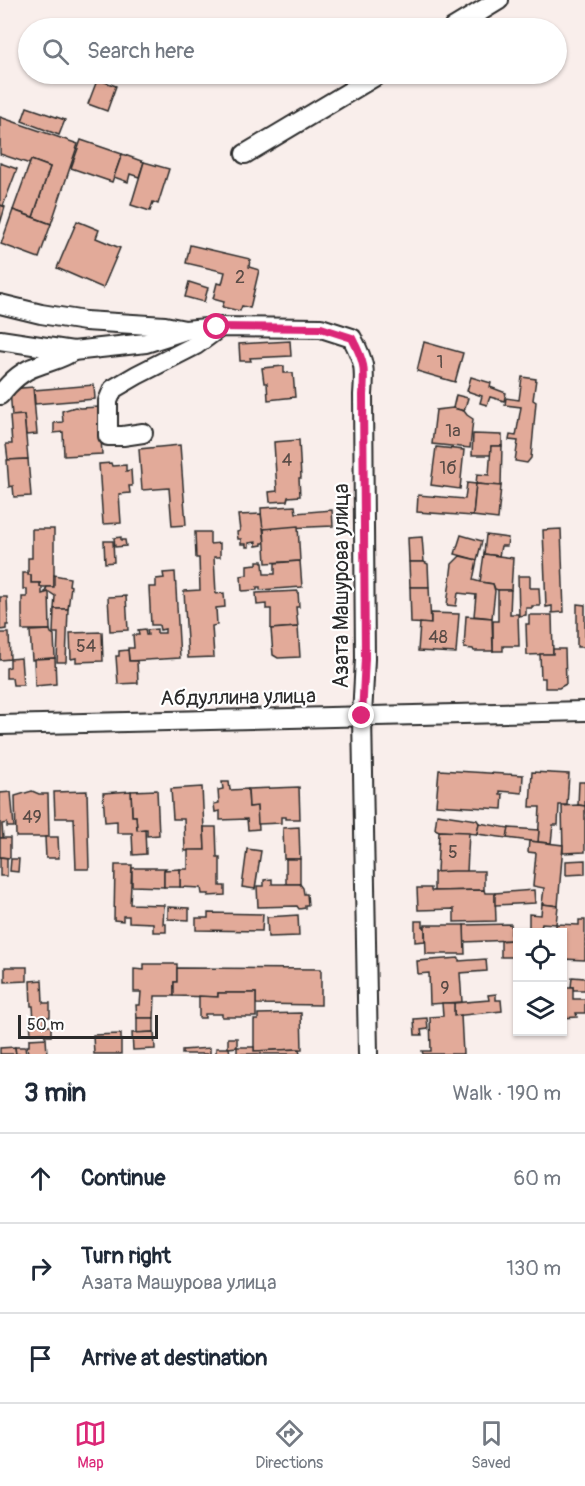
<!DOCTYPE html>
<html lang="en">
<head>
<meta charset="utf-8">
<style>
	body { margin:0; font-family:Pangolin,sans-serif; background:#f2f2f3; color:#1f2937 }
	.controls { position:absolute; right:18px; bottom:18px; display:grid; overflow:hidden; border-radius:0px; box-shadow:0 2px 4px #0004 }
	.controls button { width:54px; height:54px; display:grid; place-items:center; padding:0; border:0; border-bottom:2px solid #e0e1e3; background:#fff; color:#1f2937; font:30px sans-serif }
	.scale { position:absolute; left:18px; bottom:15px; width:140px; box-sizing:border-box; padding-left:6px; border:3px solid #2b2b2b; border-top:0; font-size:16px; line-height:21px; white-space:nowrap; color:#2b2b2b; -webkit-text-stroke:4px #fff; paint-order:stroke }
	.stop { position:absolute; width:18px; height:18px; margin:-14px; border:4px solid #db2777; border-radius:50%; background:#fff }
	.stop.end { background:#db2777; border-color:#fff; box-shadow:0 2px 6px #0008 }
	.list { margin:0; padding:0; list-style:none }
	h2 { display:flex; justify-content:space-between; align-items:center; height:78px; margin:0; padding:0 24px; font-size:26px }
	h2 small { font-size:20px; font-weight:400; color:#747a83 }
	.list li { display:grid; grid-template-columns:39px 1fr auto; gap:18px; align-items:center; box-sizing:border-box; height:90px; padding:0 24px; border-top:2px solid #e0e1e3 }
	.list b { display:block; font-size:22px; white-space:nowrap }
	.list p { margin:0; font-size:20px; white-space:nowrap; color:#747a83 }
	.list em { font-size:20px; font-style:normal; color:#747a83 }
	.icon { flex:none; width:33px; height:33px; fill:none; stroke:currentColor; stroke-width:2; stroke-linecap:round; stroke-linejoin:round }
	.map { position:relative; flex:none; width:585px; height:1054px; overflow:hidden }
	.search { position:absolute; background:#fff; box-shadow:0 2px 4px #0004; left:18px; right:18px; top:18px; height:66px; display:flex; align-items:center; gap:15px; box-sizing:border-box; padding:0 21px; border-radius:33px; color:#747a83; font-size:22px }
	.sheet { height:348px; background:#fff }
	nav { display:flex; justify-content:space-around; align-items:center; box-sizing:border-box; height:84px; border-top:2px solid #e0e1e3; background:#fff; font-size:16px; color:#747a83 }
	nav a { display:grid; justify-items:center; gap:3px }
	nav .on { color:#db2777 }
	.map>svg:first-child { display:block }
	.building { fill:#e2aa99; stroke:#2b2b2b; stroke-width:1.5 }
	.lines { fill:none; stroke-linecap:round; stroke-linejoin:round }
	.minor-casing { stroke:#2b2b2b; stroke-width:22 }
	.minor { stroke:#fff; stroke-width:18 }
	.route { stroke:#db2777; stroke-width:8 }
	.labels { text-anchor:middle; stroke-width:4.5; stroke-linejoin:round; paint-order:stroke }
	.number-label { font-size:18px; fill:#594b46 }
	.street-label { font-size:21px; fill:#2b2b2b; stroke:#fff }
</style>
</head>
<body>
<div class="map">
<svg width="585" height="1054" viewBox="0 0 585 1054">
	<rect width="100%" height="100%" fill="#f9eeeb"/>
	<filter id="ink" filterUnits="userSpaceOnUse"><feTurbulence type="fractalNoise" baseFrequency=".0167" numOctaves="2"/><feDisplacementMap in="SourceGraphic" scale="12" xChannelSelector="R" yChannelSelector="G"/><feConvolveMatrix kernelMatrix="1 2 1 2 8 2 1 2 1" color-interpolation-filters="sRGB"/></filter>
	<g filter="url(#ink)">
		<g class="building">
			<polygon points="102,81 116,86 107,111 88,104 96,83"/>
			<polygon points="27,107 65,120 59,135 22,121"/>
			<polygon points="0,117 78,144 51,224 33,217 50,167 31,160 30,164 0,154"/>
			<polygon points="81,140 122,154 112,182 71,168"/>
			<polygon points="122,154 144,162 139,177 130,174 128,182 114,177"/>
			<polygon points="31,160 50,167 33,217 13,210"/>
			<polygon points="144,162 169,169 158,204 153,202 150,211 131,205"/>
			<polygon points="0,163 17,169 3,206 0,205"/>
			<polygon points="0,205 5,207 0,224"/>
			<polygon points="13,210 51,224 39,258 1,244"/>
			<polygon points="77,221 99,230 96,238 120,248 103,288 57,268"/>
			<polygon points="190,245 250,259 249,267 259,270 250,308 242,306 240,311 222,307 224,302 213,299 217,283 222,284 225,272 186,263"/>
			<polygon points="189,282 208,288 204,302 185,297"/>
			<polygon points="290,341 291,356 250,358 251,361 240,361 239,344"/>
			<polygon points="424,342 463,353 455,382 417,371"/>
			<polygon points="284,366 284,373 293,373 295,397 268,400 267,383 264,383 262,368"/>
			<polygon points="471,377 491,383 490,387 506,393 504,401 490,397 487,405 480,403 482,396 467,391"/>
			<polygon points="522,377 536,379 533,400 536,402 531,458 527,463 515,461 518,441 509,440 510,435 516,436 521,407 505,405 506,398 519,400"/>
			<polygon points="94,385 95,399 35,404 34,390"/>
			<polygon points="33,387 37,434 26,435 24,415 12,416 10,389"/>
			<polygon points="456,395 468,398 464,411 453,408"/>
			<polygon points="75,407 80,408 99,407 102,454 64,456 63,432 54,433 54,423 63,422 62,411"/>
			<polygon points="453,408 464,411 467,415 473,419 470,448 432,444 436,410"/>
			<polygon points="24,415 28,459 8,460 6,444 12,444 10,416"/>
			<polygon points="473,434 502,435 502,446 491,446 491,455 472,455"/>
			<polygon points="299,440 301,478 299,478 300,496 288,497 287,501 270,502 269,492 277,491 274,442"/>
			<polygon points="180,445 186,525 172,526 169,488 142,490 139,449"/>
			<polygon points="491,446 502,446 501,486 476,484 477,474 489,475"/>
			<polygon points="436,447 464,450 460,489 431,485"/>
			<polygon points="28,459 31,496 14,497 13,486 9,487 7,460"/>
			<polygon points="111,463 112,466 126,465 126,471 131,470 132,486 129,486 130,493 119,494 121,523 103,524 99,464"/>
			<polygon points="467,483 476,484 473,516 417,512 418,495 465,499"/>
			<polygon points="476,484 501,486 498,519 473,516"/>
			<polygon points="295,506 296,513 332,510 333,526 262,529 261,508"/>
			<polygon points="261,514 265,543 262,543 262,545 256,546 256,542 249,543 249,547 246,547 246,544 241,544 241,539 238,539 237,532 240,531 238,515"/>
			<polygon points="298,526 300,561 266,563 264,529"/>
			<polygon points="32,529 54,529 54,587 40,587 40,583 31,583 31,575 28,575 28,558 32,558"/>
			<polygon points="561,529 564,612 552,613 552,606 546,607 543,530"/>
			<polygon points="195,532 210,532 210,544 220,543 220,557 214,557 216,594 224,593 225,607 216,608 217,625 212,626 214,657 188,658 184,591 200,590 199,558 196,558"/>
			<polygon points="461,535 482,541 477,560 455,554"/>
			<polygon points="486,535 508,538 507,546 501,546 499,556 484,554"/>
			<polygon points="121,537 121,540 125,540 126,546 115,547 114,538"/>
			<polygon points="422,537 424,562 409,562 408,538"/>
			<polygon points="104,541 113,541 114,562 105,563"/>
			<polygon points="484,554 513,558 511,590 498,590 495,589 493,584 480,582"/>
			<polygon points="460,556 477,560 473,580 480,582 493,584 495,591 492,618 474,616 476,595 458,593 456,606 447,605 452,564"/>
			<polygon points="257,561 262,561 262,563 263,563 264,574 275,574 275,563 300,561 302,587 260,590 260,587 257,587 257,590 242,591 241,576 247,575 247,565 257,564"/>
			<polygon points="409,562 424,562 428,564 429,587 410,587"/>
			<polygon points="175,572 180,658 129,661 128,648 134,648 133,635 139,635 138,630 145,629 146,635 148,635 147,630 157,629 157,633 165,633 165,629 160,630 159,625 151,625 149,587 156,587 156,579 164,578 163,573"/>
			<polygon points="23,573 28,573 28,575 31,575 31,583 40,583 40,587 42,587 42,594 49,592 50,630 22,630 22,597 27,597 27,589 23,589"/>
			<polygon points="54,575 70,578 69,585 71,586 68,609 54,609 55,596 49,592 45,592 47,587 54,587"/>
			<polygon points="518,576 530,576 530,588 539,588 540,606 532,606 532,608 526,608 526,615 519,616"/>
			<polygon points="410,587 429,587 431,624 411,623"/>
			<polygon points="498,590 511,590 510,614 518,614 519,646 503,646 503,651 493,651 493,621 498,621"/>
			<polygon points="298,591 299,607 296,607 298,627 271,629 271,609 266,609 266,604 257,605 256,593"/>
			<polygon points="126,596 128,630 110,631 108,597"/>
			<polygon points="0,597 7,597 8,625 6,625 6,629 0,630"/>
			<polygon points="577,604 585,605 585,647 577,647"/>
			<polygon points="54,609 68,609 66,662 57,662 58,633 53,633"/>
			<polygon points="431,613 459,614 456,653 418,651 420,623 431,624"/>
			<polygon points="529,615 552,615 553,654 527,655 526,624 529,624"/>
			<polygon points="466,616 492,618 493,651 474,651 473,649 464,648"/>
			<polygon points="298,627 300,657 278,658 273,655 271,629"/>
			<polygon points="50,630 51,633 54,635 55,658 32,660 30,631"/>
			<polygon points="102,632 103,661 76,662 76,658 71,659 70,633"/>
			<polygon points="0,633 9,633 10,659 0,660"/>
			<polygon points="553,649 565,649 566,684 559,688 545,688 545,678 541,678 540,654 553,654"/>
			<polygon points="128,650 129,661 137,661 138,683 118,684 116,656 119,656 119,651"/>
			<polygon points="21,658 23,685 13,685 12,678 6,678 6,668 10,667 10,659"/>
			<polygon points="55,658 56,684 35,686 34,659"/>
			<polygon points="439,770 523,775 522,793 500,791 500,794 503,794 502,809 436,805"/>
			<polygon points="532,772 569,774 567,805 559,805 558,825 553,825 551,843 538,842 540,807 530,807"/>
			<polygon points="222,782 229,782 230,790 248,789 249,807 257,806 259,829 248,830 247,819 220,820 220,811 215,812 214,804 219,803 218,790 223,789"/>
			<polygon points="579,782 585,782 585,806 578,805"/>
			<polygon points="202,787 205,850 185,851 184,819 173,819 171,789"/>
			<polygon points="299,787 300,819 286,819 286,817 281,817 281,823 258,824 257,806 249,807 248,789"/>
			<polygon points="157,790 159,835 147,836 147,829 137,830 136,816 132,816 131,791"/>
			<polygon points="32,791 39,794 48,794 49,837 16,837 15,796"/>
			<polygon points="87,791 89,869 76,869 74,818 55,818 54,792"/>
			<polygon points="131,791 132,816 136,816 137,830 145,829 146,854 133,855 132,833 117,833 117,821 105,822 103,793"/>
			<polygon points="11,792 14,827 7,827 7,823 2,824 3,838 0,838 0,793"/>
			<polygon points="578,805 585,806 585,852 563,853 562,806"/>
			<polygon points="437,814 477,820 479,823 477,834 439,831 435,829"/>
			<polygon points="479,823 509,828 507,838 477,834"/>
			<polygon points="204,827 216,827 217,857 220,857 220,886 225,886 225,895 208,896 209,894 202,894 201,888 180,887 180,869 188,869 188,850 205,850"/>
			<polygon points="299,827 300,859 284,859 283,828"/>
			<polygon points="509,828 539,830 538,842 507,838"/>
			<polygon points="439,831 469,832 467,872 437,872"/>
			<polygon points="45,837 58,837 59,858 46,858"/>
			<polygon points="0,838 10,838 10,858 0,857"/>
			<polygon points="529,841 563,845 558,906 542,904 544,888 533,886 536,853 528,852"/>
			<polygon points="247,849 261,851 255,889 242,887"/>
			<polygon points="0,857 7,858 7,876 0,876"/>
			<polygon points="11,859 19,859 18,872 10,871"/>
			<rect x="286" y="859" width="14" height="25"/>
			<polygon points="585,860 585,874 566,875 566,861"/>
			<polygon points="115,865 132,865 130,904 164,905 163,924 166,924 166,932 153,932 153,923 129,922 129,916 123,916 123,921 114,920"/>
			<polygon points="132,868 166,868 164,870 164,887 132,886"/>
			<polygon points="180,869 180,887 164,887 164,870"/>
			<polygon points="452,871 484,871 484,890 434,891 434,872"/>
			<polygon points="272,879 272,884 300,884 303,888 304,894 307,894 308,905 305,905 305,908 299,909 297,906 258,907 257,886 264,886 264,880"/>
			<polygon points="417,888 431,888 431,891 434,891 484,890 485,893 495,893 496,921 454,922 454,909 418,910"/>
			<polygon points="534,890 535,903 495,905 495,893"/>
			<polygon points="542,904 558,906 556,924 542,923 541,929 529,929 529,914 541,915"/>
			<polygon points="168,907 189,908 189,920 168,919"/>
			<polygon points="208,913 263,914 262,931 196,930 196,918 208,918"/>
			<polygon points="298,915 299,936 268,937 267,917"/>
			<polygon points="579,920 585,920 585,960 562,959 562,932 556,932 556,924 579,925"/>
			<polygon points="415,921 423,921 423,927 425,927 425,941 415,942"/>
			<polygon points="511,924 511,940 464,942 464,925"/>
			<polygon points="425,925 464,925 465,954 426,954"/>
			<polygon points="511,940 512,945 518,945 518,962 515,962 515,957 501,957 501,941"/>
			<polygon points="459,958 459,961 486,959 487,971 460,973 462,1002 430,1004 429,973 418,974 417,961"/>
			<polygon points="144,964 177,964 177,982 174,982 174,996 155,996 154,1018 137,1018 136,1005 140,1005 141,992 134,992 134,969 144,970"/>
			<polygon points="5,967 27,967 27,981 5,982"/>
			<polygon points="177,968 321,969 321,1005 256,1004 256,993 218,993 218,997 174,996 174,982 177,982"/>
			<polygon points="572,977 585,978 585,990 573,990 573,987 571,987"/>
			<polygon points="42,980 43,1003 50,1003 50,1017 44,1017 44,1026 51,1026 51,1036 45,1036 44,1033 31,1034 30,1020 34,1020 33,1006 31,1006 30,981"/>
			<polygon points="562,987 573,987 573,999 585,999 585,1013 576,1013 577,1017 562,1018"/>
			<polygon points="218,993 256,993 256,1017 222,1017 222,1014 205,1014 205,1018 199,1018 199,996 218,997"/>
			<polygon points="496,994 496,1000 501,1000 502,1011 454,1016 454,1003 489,1000 488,995"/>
			<polygon points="442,1003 454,1003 454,1016 461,1015 463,1054 423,1054 422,1051 431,1051 430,1017 443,1016"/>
			<polygon points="301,1013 302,1049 254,1051 254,1020 258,1020 258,1014"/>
			<polygon points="137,1018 154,1018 154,1032 137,1033"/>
			<polygon points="427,1018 428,1029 421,1030 422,1035 415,1035 414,1019"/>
			<polygon points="154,1032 155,1049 133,1050 132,1033"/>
			<polygon points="121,1034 121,1054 94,1054 93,1035"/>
			<polygon points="46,1038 47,1054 28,1054 27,1046 29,1046 29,1039"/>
			<polygon points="228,1038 237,1038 237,1047 229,1048 230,1054 216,1054 216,1048 228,1048"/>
			<polygon points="15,1047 16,1054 0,1054 0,1048"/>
			<polygon points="15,1047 25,1047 26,1054 16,1054"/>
			<polygon points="237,1047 254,1047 254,1051 299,1049 300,1054 237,1054"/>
			<polygon points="210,1048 210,1054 182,1054 182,1050"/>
		</g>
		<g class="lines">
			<g class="minor-casing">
				<g id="minor">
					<polyline points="453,28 499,0"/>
					<polyline points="245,154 379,74"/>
					<path d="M0,304L41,314L85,321L165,326L185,330L217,327L321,328L352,338C365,363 365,368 363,395L365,659L362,716L368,1054"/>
					<polyline points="0,340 73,351 146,343 183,331"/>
					<path d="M0,395C10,382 21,371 37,366C49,361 63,359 73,351"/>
					<polyline points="143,433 123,436 108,436 108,401 113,389 137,375 196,345 219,328"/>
					<polyline points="0,725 585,711"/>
				</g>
			</g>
			<use href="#minor" class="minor"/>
		</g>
	</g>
	<g class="lines" filter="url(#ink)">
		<path class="route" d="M217,327L321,328L352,338C365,363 365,368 363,395L365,658L362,716"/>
	</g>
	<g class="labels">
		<g class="number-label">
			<text x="240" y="283">2</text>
			<text x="440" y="368">1</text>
			<text x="453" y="437">1а</text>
			<text x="287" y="466">4</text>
			<text x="448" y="474">1б</text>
			<text x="438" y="643">48</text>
			<text x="86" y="652">54</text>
			<text x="32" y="823">49</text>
			<text x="453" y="858">5</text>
			<text x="445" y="994">9</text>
		</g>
		<g class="street-label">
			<text transform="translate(341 586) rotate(-90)" y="7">Азата Машурова улица</text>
			<text transform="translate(238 697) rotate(-1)" y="7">Абдуллина улица</text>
		</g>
	</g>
</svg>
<div class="controls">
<button><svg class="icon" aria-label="locate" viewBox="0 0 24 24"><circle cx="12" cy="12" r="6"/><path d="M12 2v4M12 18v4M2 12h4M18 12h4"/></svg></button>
<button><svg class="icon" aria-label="layers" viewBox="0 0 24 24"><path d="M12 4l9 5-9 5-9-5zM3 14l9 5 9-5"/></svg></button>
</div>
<div class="scale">50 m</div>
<div class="stop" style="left:217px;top:327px"></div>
<div class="stop end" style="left:362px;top:716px"></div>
<div class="search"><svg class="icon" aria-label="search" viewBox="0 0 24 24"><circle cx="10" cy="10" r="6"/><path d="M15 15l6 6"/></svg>Search here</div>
</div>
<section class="sheet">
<h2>3 min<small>Walk · 190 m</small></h2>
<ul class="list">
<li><svg class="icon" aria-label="ahead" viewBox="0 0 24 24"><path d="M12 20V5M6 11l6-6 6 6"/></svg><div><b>Continue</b></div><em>60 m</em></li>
<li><svg class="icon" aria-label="right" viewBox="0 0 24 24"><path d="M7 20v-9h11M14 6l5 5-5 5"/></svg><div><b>Turn right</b><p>Азата Машурова улица</p></div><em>130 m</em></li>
<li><svg class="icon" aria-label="arrive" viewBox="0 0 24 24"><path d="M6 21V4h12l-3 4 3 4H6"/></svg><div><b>Arrive at destination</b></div></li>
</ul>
</section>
<nav>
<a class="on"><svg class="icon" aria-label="map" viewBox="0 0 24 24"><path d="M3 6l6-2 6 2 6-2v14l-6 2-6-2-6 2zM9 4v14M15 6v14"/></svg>Map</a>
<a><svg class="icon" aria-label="directions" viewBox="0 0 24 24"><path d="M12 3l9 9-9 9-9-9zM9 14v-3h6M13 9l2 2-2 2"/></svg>Directions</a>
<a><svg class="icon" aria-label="saved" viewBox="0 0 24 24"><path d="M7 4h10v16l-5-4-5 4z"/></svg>Saved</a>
</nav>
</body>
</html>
